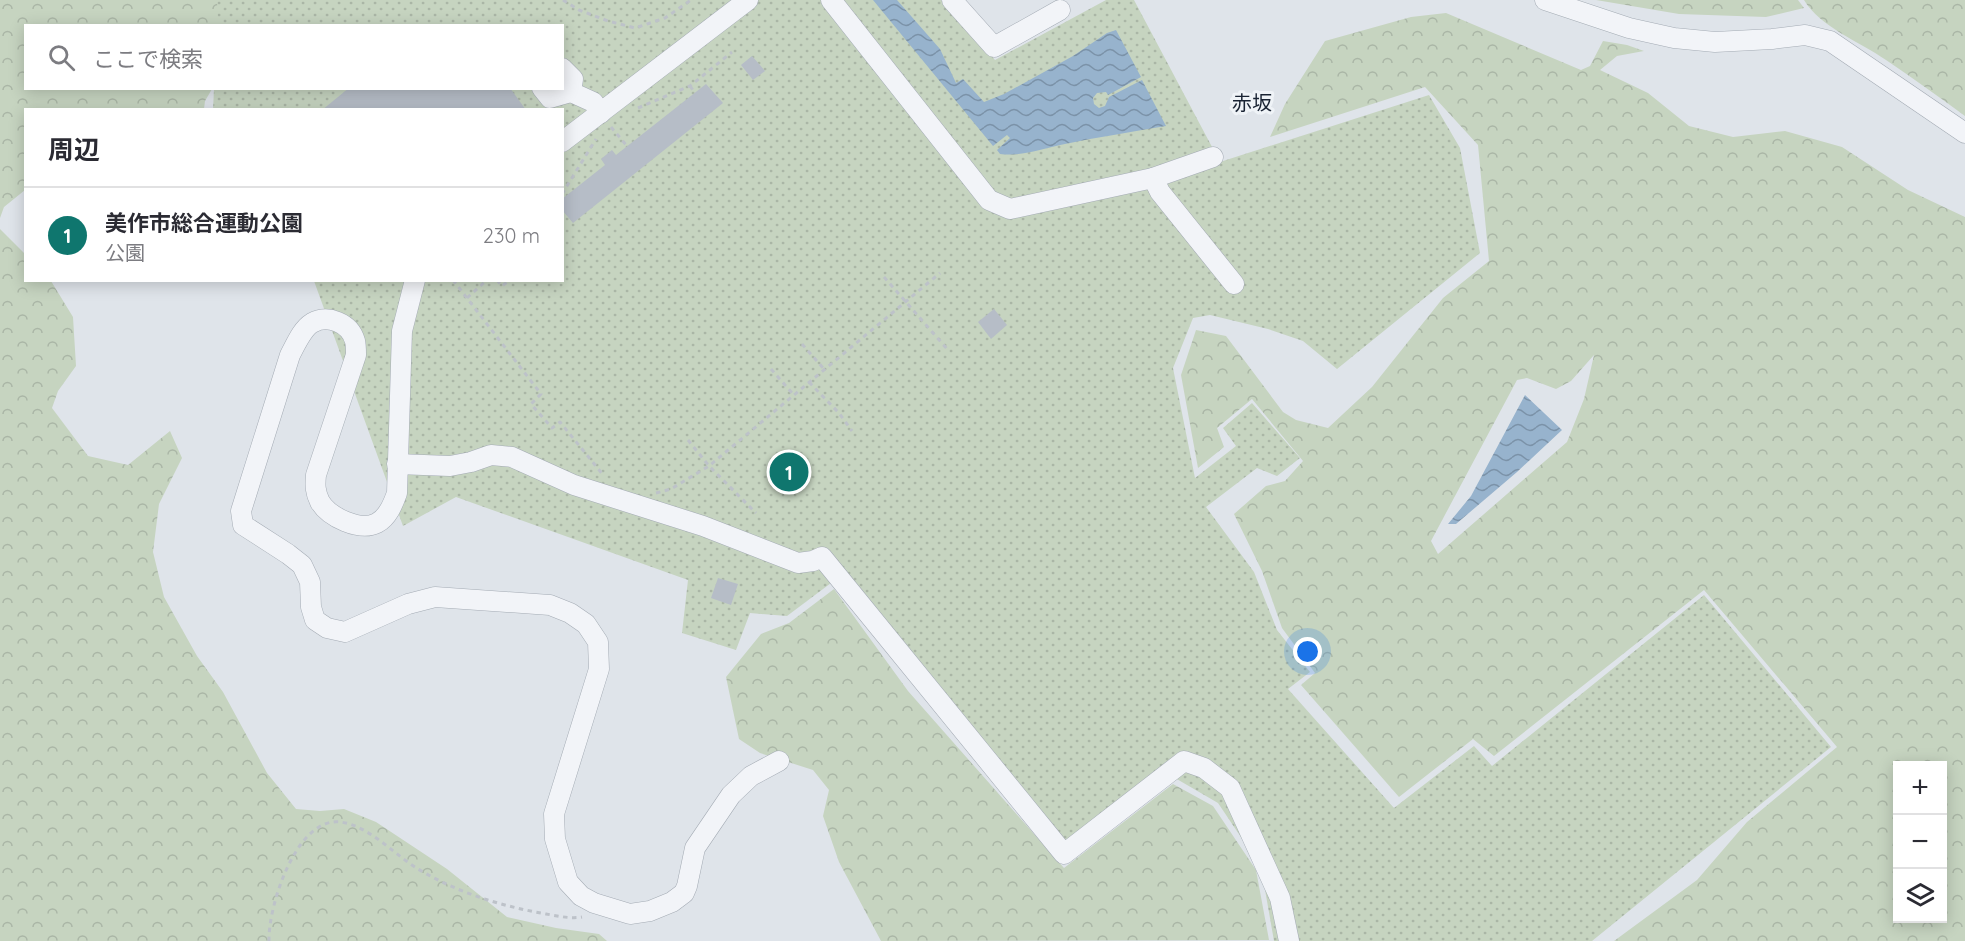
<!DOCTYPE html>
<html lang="ja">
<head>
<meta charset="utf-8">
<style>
	body { margin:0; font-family:Quicksand,"Noto Sans JP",sans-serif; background:#f7f7f7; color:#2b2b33 }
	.controls { position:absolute; right:18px; bottom:18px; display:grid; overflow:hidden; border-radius:0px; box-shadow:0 3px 15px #0003 }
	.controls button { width:54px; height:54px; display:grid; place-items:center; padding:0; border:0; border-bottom:2px solid #e1e1e2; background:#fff; color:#2b2b33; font:30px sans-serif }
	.you { position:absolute; left:1308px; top:652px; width:21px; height:21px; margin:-15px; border:4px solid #fff; border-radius:50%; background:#1a73e8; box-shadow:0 0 0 9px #1a73e833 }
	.badge { display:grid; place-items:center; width:39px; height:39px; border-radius:50%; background:#0f766e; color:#fff; font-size:20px; font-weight:700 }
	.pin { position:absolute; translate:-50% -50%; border:3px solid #fff; box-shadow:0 2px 6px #0006 }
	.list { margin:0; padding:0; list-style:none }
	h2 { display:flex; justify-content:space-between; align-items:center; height:78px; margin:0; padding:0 24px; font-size:26px }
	h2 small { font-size:20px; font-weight:400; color:#7c7c81 }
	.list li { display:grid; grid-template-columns:39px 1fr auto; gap:18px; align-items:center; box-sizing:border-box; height:96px; padding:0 24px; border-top:2px solid #e1e1e2 }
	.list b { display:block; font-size:22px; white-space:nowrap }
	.list p { margin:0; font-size:20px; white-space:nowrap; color:#7c7c81 }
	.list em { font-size:20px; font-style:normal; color:#7c7c81 }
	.icon { flex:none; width:33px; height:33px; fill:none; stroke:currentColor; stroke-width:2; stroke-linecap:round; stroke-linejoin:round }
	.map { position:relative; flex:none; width:1965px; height:941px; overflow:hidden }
	.search { position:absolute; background:#fff; box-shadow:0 3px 15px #0003; left:24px; top:24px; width:540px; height:66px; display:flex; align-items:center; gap:15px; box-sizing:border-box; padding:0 21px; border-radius:0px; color:#7c7c81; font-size:22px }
	.panel { position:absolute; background:#fff; box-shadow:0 3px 15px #0003; left:24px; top:108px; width:540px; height:174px; border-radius:0px }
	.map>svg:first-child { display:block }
	.forest { fill:url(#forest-crowns); fill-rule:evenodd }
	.park { fill:url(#park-dots) }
	.water { fill:url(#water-waves) }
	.building { fill:#b6bdc7 }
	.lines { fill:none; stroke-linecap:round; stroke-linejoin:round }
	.minor-casing { stroke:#a4abb4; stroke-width:21 }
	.path { stroke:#bdc2c9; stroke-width:3; stroke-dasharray:4.5 4.5; stroke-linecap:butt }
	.minor { stroke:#f2f4f8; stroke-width:20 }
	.labels { text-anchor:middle; stroke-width:6; stroke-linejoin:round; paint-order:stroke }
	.neighbourhood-label { font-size:20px; fill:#192333; stroke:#eff3f7 }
</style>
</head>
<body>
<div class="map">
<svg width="1965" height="941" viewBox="0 0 1965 941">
	<defs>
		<pattern id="forest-crowns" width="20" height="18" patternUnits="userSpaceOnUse" patternTransform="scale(1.5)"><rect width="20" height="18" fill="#c6d4c0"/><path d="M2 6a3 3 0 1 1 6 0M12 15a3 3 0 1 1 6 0" fill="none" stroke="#aab6a6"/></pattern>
		<pattern id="park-dots" width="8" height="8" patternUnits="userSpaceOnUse" patternTransform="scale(1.5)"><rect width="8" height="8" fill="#c6d4c0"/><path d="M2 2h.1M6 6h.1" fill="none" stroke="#aab6a6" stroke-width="1.8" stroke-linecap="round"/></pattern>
		<pattern id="water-waves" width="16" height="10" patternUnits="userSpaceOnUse" patternTransform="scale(1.5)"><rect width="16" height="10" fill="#97b3cd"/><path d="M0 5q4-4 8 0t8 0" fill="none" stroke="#7b92a8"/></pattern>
	</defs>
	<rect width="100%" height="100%" fill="#dfe4ea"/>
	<g class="forest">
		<polygon points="0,0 251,0 242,25 26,26 26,88 212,89 205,101 204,109 26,110 25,190 4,207 0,218"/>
		<polygon points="1596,0 1798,0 1804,8 1766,17 1679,14"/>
		<path d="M1804,0H1965V116C1939,97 1913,78 1886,60C1860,42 1820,27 1804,0Z"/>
		<path d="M1446,13L1581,70L1590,66L1603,41L1627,45L1644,51L1617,56L1600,70L1648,93L1689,126L1733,137L1785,131L1842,147L1908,190L1965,217V941H1614L1697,880L1747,822L1837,747L1704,590L1494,756L1473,739L1399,797L1301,685L1315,673L1282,628L1262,571L1234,514L1266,486L1285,481L1303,461L1252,399L1217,428L1224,447L1198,468L1181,375L1196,330L1226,336L1283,412L1296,420L1328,428L1372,387L1443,298L1489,261L1478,145L1425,87L1270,137L1285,104L1325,41L1411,17ZM1594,355L1584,399L1567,442L1438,554L1431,541L1517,380L1527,378L1556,389L1571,381ZM1898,766H1942V918H1898Z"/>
		<polygon points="0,229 25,254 26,280 51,281 73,317 76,366 58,391 52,408 88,456 128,465 170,431 182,458 159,504 153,552 164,597 197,656 223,692 267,773 296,809 320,811 344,809 376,822 447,869 507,917 556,928 599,934 607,941 0,941"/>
		<polygon points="834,589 908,691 1064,868 1173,784 1213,806 1256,870 1269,940 881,941 839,862 823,816 829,790 813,770 760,753 739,739 726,677 761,634 789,623"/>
	</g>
	<polygon class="park" points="217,0 941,0 995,60 1106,0 1134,0 1220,162 1429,95 1460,148 1480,253 1337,369 1303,341 1268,329 1210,315 1193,318 1173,368 1195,478 1236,446 1223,428 1252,403 1300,458 1277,476 1257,468 1206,507 1254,572 1277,630 1310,672 1288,689 1394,808 1474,746 1492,766 1704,595 1831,747 1592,941 1274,941 1261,867 1218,803 1175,778 1064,862 835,580 787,616 750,613 736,650 682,633 688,580 456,497 403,526 314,281 562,280 562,110 213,110 214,89 562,88 562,26 218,25"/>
	<g class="water">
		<path d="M873,0H897L940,49L956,83L963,79L984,102L1004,94L1073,56L1107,33L1116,30L1141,77L1108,95L1106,92L1097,93L1093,98L1094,104L1099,108L1105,106L1109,97L1142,80L1166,126C1132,132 1098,137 1065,144C1044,148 1021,157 1000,154L997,150L1010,138L1007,135L993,146Z"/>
		<polygon points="1525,395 1562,430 1517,472 1456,524 1448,524 1471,496"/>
	</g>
	<g class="building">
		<polygon points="752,56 765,71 753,80 741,65"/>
		<polygon points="706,84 723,103 573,223 562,210 562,199 605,165 601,159 612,150 616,155"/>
		<polygon points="349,88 510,88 526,110 322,110"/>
		<polygon points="994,309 1007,325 991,339 978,322"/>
		<polygon points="718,578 738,584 731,605 711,598"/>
	</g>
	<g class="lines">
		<g class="minor-casing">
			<g id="minor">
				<polyline points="831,0 989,200 1010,209 1153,178 1213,157"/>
				<polyline points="952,0 994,47 1060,10"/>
				<polyline points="1545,0 1629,28 1674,38 1715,42 1772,39 1805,35 1830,41 1965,133"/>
				<polyline points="562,68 573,79 571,92"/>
				<polyline points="542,88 550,98 571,92 593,102 601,113"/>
				<polyline points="562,142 748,0"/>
				<polyline points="1153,178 1160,192 1234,284"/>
				<path d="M415,280L402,331L397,493C393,504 388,517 377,523C360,532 329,517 320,502C315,492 315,485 316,475L356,355C356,351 356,345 355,341C350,323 328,314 312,323C302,329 296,344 290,355L241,511L243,525L288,554L302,565L310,582L311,607L315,620L327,628L345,632L408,604L435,597L550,605L570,613L586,624L598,642L599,669L554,814L555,839L568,882L581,896L594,903L630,914L650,911L672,902L684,893L687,886L695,848L731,795L751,776L779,761"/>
				<polyline points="397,464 450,466 471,462 491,455 512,457 574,485 703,526 798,563 813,561 822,557 1064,854 1184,761 1204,768 1230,788 1280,898 1289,941"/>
			</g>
		</g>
		<g class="path">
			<polyline points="563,0 579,10 608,21 635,28 665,18 691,0"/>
			<polyline points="690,86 695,93"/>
			<polyline points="638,108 690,86 732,52"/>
			<polyline points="611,127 627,146"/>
			<polyline points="562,194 596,139"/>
			<polyline points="884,277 948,350"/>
			<polyline points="453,280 541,394 531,404 552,428 560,422 604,476"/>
			<polyline points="497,280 502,286 510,280"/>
			<polyline points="467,298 487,280"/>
			<polyline points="802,344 824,369"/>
			<polyline points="771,369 793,394"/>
			<polyline points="809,382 839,413 852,431"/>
			<polyline points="688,440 709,466 756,513"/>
			<polyline points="656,493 671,489 709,466 940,273"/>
			<path d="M269,941C268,907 296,817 340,822C368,825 395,855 418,869C458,893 501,906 546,914C558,916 570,919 582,917"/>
		</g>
		<use href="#minor" class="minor"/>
	</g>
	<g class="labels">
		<g class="neighbourhood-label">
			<text x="1252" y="110">赤坂</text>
		</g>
	</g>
</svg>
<div class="controls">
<button>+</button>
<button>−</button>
<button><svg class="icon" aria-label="layers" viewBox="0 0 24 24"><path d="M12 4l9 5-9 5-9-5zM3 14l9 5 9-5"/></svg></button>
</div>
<div class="you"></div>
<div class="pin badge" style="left:789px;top:472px">1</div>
<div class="search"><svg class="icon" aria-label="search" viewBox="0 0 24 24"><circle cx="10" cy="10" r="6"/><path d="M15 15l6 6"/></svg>ここで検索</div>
<section class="panel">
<h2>周辺<small></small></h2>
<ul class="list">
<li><span class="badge">1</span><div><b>美作市総合運動公園</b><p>公園</p></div><em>230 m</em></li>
</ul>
</section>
</div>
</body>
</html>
